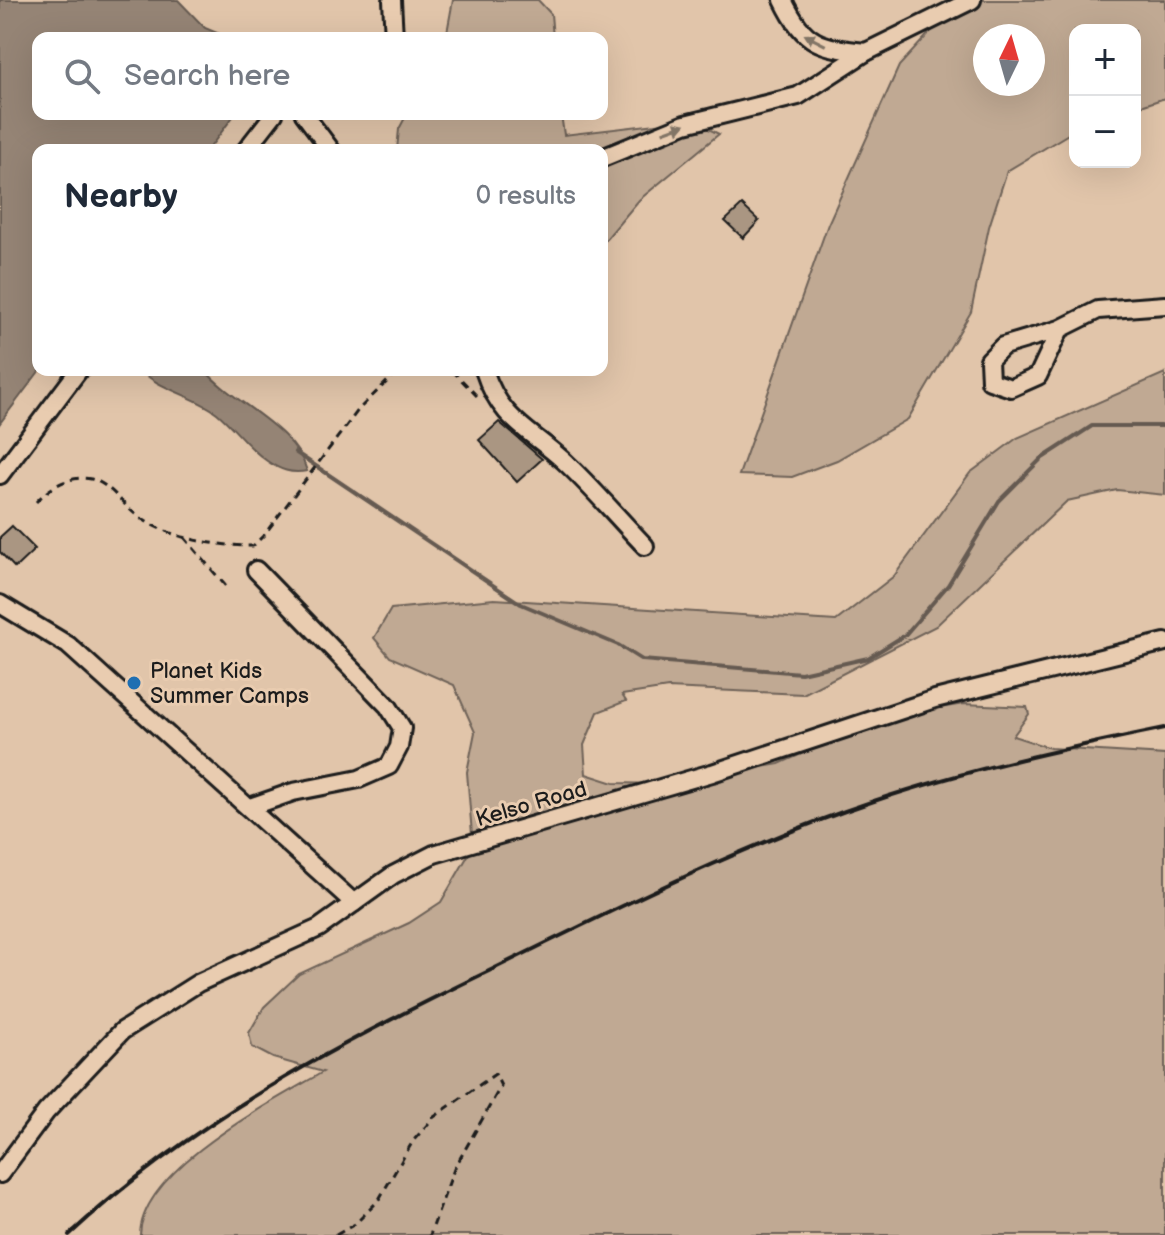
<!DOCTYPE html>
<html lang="en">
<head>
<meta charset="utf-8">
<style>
	body { margin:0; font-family:"Balsamiq Sans",sans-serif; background:#f6f6f7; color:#1f2937 }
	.controls { position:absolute; right:24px; top:24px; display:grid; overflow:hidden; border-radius:16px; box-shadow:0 8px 32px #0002 }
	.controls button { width:72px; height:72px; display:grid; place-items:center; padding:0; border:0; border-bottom:2px solid #e0e1e3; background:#fff; color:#1f2937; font:40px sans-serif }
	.compass { position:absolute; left:973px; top:24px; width:72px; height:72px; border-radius:50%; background:#fff; box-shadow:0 8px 32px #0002; rotate:5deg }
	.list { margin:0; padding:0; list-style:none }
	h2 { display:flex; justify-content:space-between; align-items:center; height:104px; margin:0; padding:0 32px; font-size:34px }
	h2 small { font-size:26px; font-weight:400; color:#747a83 }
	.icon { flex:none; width:44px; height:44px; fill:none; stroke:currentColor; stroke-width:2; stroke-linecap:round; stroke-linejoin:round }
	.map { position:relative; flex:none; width:1165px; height:1235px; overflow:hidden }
	.search { position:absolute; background:#fff; box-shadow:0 8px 32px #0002; left:32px; top:32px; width:576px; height:88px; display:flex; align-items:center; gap:20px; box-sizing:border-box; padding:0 28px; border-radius:16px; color:#747a83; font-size:30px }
	.panel { position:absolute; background:#fff; box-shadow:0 8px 32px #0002; left:32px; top:144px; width:576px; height:232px; border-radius:16px }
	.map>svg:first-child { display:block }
	.green { fill:#c0a993; stroke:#6e6258; stroke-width:2; fill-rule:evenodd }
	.water { fill:#958474; stroke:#655a51; stroke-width:2 }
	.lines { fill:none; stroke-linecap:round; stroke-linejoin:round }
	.stream { stroke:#655a51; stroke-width:4 }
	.building { fill:#aa9682; stroke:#1c1c1c; stroke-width:2 }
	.minor-casing { stroke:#1c1c1c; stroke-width:22 }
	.path { stroke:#1c1c1c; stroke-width:3; stroke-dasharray:8 6; stroke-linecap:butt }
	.minor { stroke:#e9ccb0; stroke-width:16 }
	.rail { stroke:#1c1c1c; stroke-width:4 }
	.oneway { fill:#827466 }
	.poi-dot { fill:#1f6fb2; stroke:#e9ccb0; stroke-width:3 }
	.labels { text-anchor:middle; stroke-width:6; stroke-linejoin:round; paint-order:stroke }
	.poi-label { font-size:22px; fill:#1c1c1c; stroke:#e9ccb0; text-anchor:start }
	.street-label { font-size:22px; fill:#1c1c1c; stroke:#e9ccb0 }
</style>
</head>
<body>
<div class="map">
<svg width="1165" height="1235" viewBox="0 0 1165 1235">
	<rect width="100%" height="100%" fill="#e1c5aa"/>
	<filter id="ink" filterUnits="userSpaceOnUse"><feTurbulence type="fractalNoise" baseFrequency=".0125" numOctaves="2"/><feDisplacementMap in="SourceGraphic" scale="16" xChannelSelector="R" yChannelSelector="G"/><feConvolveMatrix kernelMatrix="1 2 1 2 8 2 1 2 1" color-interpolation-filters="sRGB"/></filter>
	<g filter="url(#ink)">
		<g class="green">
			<polygon points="453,0 538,0 551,14 553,38 446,38"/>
			<path d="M970,0H1165V98L1135,108V30H1075V130L1007,171L989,227L971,312L908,419L837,460L792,477L739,475L828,224L899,66L944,17ZM985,36H1033V84H985Z"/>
			<polygon points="407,114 561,114 564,135 690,120 719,134 639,200 602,244 602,150 397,150 399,129"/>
			<path d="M1165,373V495L1117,490L1067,501L936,626L803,694L668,688L622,695L626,701L598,712L584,745L586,774L614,783L664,784L779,764L884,717L964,704L1027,707L1029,714L1013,736L1050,748L1165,755V1235H140C141,1169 272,1102 323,1072L273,1058L252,1047L249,1033L264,1007L299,974L409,923L441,902L473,847L467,772L475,732L454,685L390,657L374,638L391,609L494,599L836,621L894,576L970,473L1017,438Z"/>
		</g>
		<g class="water">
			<polygon points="0,0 178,0 205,28 229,38 38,38 38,114 235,114 208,150 38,150 40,370 0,423"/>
			<path d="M141,370H205C232,403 295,427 307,471C291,474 280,470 267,461C248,448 234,427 217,413C197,397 154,387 141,370Z"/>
		</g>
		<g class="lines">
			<polyline class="stream" points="295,452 521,604 618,645 642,660 801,673 868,658 905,635 948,585 999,501 1041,459 1092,426 1165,426"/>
		</g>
		<g class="building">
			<polygon points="742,205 759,221 743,238 725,221"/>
			<polygon points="499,422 542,459 517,482 479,440"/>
			<polygon points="12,526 35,549 15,568 0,552 0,537"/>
		</g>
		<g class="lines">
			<g class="minor-casing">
				<g id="minor">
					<polyline points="392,0 394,38"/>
					<path d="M783,0C805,45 819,47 866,52"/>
					<polyline points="304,114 331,150"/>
					<polyline points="246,150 274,114"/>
					<polyline points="602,158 685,124 798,96 866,52 972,0"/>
					<polyline points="1060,329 1038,376 1011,388 990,381 989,360 1003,346 1060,329 1098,310 1165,305"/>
					<path d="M484,370C500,420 529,429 564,461C592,487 618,518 645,546"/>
					<polyline points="0,475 79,370"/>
					<polyline points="0,604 68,645 354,903"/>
					<polyline points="250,807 293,792 359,779 389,766 399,747 402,728 388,706 256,570"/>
					<polyline points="0,1174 46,1112 122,1031 198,983 319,928 393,875 434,854 712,773 935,699 1165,642"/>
				</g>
			</g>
			<g class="path">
				<polyline points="452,370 477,396"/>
				<path d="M36,502C50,487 69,475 91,479C110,483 124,507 139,517C171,539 216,546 253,546L264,535L359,409L399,370"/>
				<polyline points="184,537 229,590"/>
				<polyline points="336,1235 355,1224 378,1201 413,1141 434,1117 495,1074 501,1086 454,1169 430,1235"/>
			</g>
			<use href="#minor" class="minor"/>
			<path class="rail" d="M69,1235C193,1120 341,1042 493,969C617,908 742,845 874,801C969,769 1067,748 1165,728"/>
		</g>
		<defs><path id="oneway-solid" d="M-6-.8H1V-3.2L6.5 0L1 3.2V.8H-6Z" transform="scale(2)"/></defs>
		<g class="oneway">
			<use href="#oneway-solid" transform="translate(815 40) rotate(-153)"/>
			<use href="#oneway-solid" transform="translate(674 128) rotate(-19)"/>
		</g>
	</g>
	<circle class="poi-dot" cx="134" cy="683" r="8"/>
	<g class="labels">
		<g class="poi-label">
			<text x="150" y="678">Planet Kids<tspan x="150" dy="25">Summer Camps</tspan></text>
		</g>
		<g class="street-label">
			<text transform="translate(531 803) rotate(-16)" y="8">Kelso Road</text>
		</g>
	</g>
</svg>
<div class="controls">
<button>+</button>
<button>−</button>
</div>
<svg class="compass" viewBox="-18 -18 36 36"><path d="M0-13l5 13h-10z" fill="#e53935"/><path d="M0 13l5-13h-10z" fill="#747a83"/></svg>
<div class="search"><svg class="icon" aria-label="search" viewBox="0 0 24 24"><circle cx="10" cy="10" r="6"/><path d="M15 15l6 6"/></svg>Search here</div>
<section class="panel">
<h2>Nearby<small>0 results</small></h2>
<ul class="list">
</ul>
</section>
</div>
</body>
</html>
